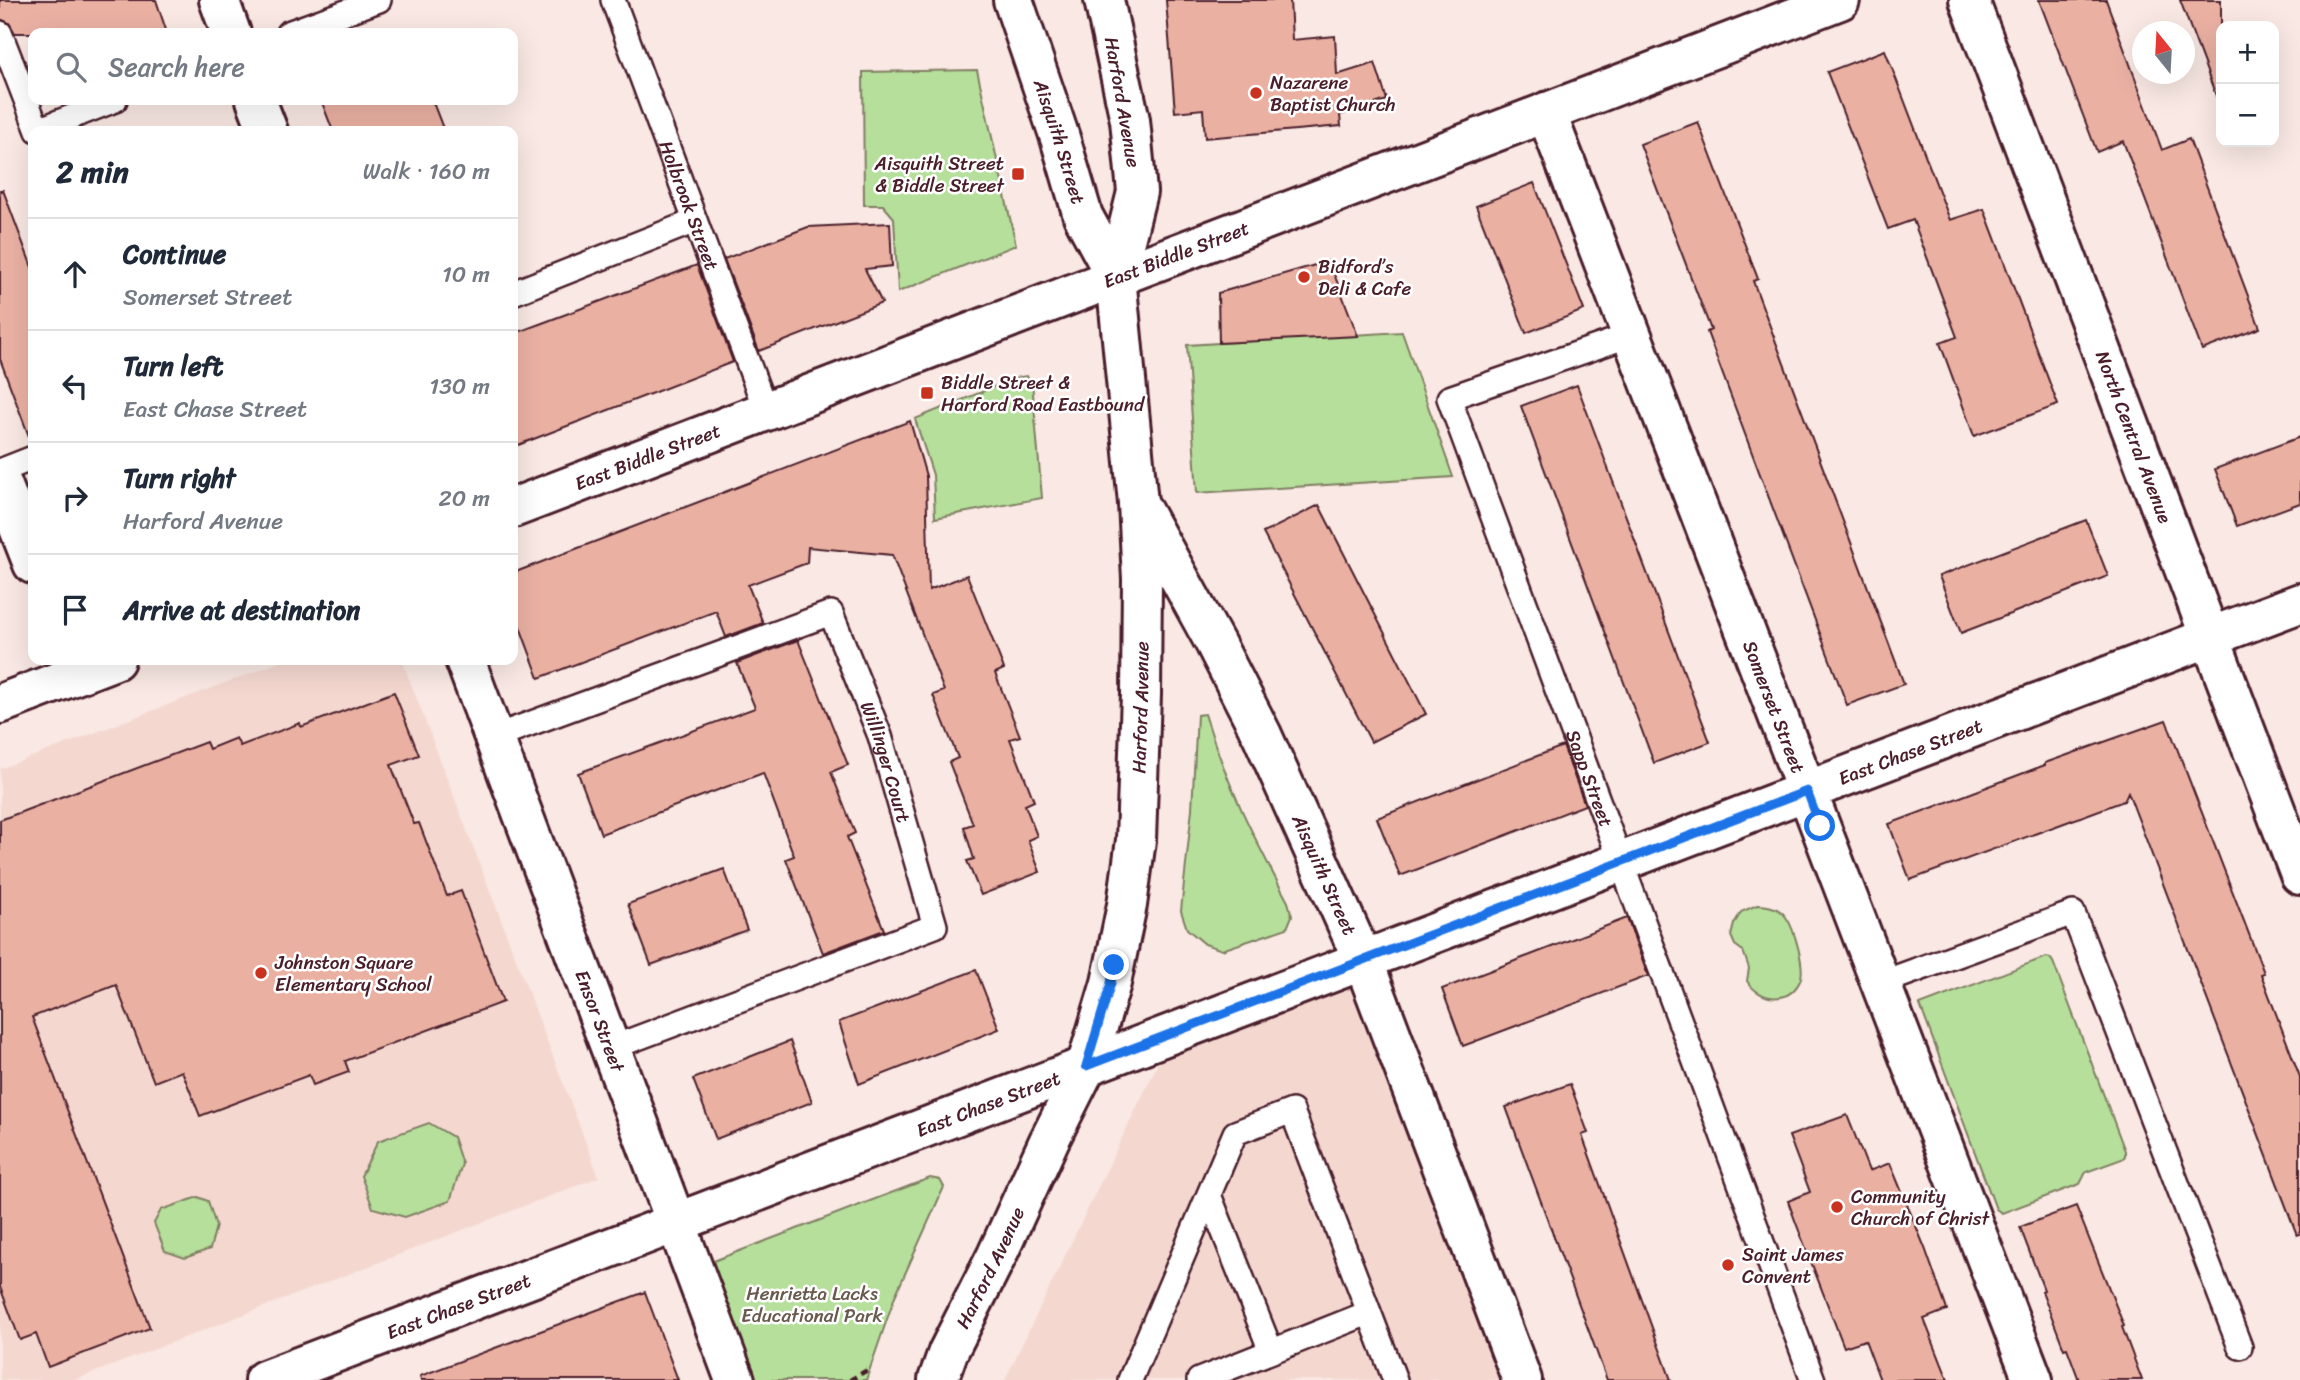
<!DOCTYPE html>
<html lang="en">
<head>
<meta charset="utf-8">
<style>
	body { margin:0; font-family:Sriracha,sans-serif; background:#f2f2f3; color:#1f2937 }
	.controls { position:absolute; right:21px; top:21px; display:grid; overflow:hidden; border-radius:14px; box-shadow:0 7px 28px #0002 }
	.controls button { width:63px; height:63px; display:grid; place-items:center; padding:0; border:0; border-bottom:2px solid #e0e1e3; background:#fff; color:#1f2937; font:35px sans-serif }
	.compass { position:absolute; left:2132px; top:21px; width:63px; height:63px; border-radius:50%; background:#fff; box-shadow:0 7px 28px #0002; rotate:342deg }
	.stop { position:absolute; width:21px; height:21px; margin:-16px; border:5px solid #1a73e8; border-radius:50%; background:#fff }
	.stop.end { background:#1a73e8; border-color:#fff; box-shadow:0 2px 7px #0008 }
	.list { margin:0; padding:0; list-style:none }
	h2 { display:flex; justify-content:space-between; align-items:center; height:91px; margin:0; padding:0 28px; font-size:30px }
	h2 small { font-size:23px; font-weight:400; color:#747a83 }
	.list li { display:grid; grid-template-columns:46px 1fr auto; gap:21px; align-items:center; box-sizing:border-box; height:112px; padding:0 28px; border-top:2px solid #e0e1e3 }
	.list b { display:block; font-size:26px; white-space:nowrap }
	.list p { margin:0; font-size:23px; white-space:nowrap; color:#747a83 }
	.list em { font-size:23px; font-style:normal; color:#747a83 }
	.icon { flex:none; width:38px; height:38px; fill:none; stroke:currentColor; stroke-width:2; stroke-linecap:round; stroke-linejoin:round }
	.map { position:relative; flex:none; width:2300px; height:1380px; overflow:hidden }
	.search { position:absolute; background:#fff; box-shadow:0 7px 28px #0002; left:28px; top:28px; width:490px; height:77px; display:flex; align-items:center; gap:18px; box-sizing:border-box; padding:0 24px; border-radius:14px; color:#747a83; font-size:26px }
	.panel { position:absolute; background:#fff; box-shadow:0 7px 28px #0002; left:28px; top:126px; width:490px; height:539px; border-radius:14px }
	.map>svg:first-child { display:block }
	.built { fill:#f4d8d0 }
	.green { fill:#b5df9b; stroke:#807f63; stroke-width:2 }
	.building { fill:#eab1a3; stroke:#4a1f2b; stroke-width:2 }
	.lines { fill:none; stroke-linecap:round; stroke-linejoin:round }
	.service-casing { stroke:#4a1f2b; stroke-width:28 }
	.minor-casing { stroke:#4a1f2b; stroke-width:44 }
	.tertiary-casing { stroke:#4a1f2b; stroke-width:44 }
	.secondary-casing { stroke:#4a1f2b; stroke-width:44 }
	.primary-casing { stroke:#4a1f2b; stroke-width:44 }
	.path { stroke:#4a1f2b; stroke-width:4.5; stroke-dasharray:7 5; stroke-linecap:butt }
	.service { stroke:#fff; stroke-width:23 }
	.minor { stroke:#fff; stroke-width:38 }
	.tertiary { stroke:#fff; stroke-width:38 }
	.secondary { stroke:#fff; stroke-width:38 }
	.primary { stroke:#fff; stroke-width:38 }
	.route { stroke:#1a73e8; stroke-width:9 }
	.poi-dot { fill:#c8321e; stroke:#fff; stroke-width:2.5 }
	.labels { text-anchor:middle; stroke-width:5; stroke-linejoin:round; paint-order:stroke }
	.poi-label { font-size:19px; fill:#4a1f2b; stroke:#fff; text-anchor:start }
	.street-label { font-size:19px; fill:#4a1f2b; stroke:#fff }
	.park-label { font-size:19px; fill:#6a594d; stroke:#fff }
</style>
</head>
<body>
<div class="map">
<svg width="2300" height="1380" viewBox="0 0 2300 1380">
	<rect width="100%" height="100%" fill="#f9e8e3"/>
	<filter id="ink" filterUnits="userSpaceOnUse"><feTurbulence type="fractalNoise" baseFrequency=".0143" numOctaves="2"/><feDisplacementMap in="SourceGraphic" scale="14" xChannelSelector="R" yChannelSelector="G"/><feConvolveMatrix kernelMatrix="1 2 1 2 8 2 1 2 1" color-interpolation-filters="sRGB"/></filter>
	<g filter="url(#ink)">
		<g class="built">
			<polygon points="285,660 402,660 599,1177 75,1380 0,1380 0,769"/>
			<polygon points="1367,953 1521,1374 1495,1380 1005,1380 1178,1022"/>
		</g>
		<g class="green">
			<polygon points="977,70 1016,245 898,292 894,218 883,205 864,205 863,72"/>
			<polygon points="1402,332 1453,477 1197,493 1187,345"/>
			<polygon points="1026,376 1032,382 1042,498 935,518 933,475 915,419 1016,378"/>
			<path d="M1205,714C1226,783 1254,838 1288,902L1292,916L1287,928L1222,950L1205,944L1187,929L1181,911L1192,809L1197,715Z"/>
			<path d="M1757,905C1768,905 1779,907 1786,917C1794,928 1806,968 1800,981C1788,1005 1760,1001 1747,981L1749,968L1743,951L1735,945L1731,936L1734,924L1741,912Z"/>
			<polygon points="2046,957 2050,958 2053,962 2125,1151 2125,1156 2122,1159 2086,1172 2080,1184 2002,1213 1996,1209 1920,1005"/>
			<polygon points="429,1123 453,1137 462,1164 450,1201 405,1217 373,1208 361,1176 378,1141"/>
			<polygon points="930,1178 940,1180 944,1187 895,1296 866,1380 752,1380 708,1263"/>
			<polygon points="198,1197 208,1201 216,1226 210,1249 185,1258 165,1251 154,1223 161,1210"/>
		</g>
		<g class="building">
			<polygon points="0,0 156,0 167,33 15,33 9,23 0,19"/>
			<polygon points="1166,0 1290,0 1292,40 1335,36 1337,75 1375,63 1387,100 1340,115 1341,126 1205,138 1203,109 1175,112"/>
			<polygon points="2039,0 2106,0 2162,150 2189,139 2260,328 2202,350 2123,141 2097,152"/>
			<polygon points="2180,0 2221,0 2221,100 2218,101"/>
			<polygon points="1885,50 1950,220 1984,209 2058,405 1974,436 1940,343 1957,337 1913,220 1888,229 1827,72"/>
			<polygon points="321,100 432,100 444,131 333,131"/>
			<polygon points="1698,122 1758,279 1753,281 1904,684 1847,705 1752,453 1707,332 1711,330 1640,144"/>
			<polygon points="1534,183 1584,310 1526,333 1476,206"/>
			<polygon points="0,190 3,190 33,270 33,438 30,439 0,359"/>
			<polygon points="890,223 892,266 865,269 882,303 759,351 724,259 808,227"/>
			<polygon points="1329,261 1358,336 1219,343 1218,293"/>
			<polygon points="697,265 733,362 513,447 513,334"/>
			<polygon points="1577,385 1710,742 1654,763 1521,406"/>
			<polygon points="910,421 926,476 929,590 967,575 1004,669 995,673 1020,736 1010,739 1034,801 1025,805 1037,836 1028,840 1040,872 981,895 967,861 974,859 964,827 973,824 949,762 958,758 933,695 944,691 892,555 808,547 807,563 748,585 763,623 726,637 716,611 539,678 513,608 513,573"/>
			<polygon points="2300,437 2300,503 2237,526 2215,469"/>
			<polygon points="1319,505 1426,714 1371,742 1263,533"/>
			<polygon points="2086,520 2108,576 1961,633 1939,576"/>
			<polygon points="798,640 848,765 831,772 855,833 847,837 884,930 823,953 786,859 794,856 763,773 601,834 578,773 755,708 737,663"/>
			<polygon points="394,692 419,755 391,765 414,824 419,823 447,896 461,891 503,1002 345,1061 349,1072 313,1085 309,1075 200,1116 182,1071 154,1082 116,985 32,1017 150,1328 48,1367 36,1334 20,1340 0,1287 0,820 206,742 209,749 236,738 240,746 300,723 301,727"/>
			<polygon points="2166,720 2264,973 2261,974 2300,1077 2300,1234 2297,1235 2128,792 2124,801 1910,880 1889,824 2045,765 2045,763"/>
			<polygon points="1563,746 1585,805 1400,876 1377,818"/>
			<polygon points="724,869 747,930 651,965 628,904"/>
			<polygon points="1627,918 1648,976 1463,1046 1442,989"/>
			<polygon points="976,970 999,1029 859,1084 839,1022"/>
			<polygon points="790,1041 812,1102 716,1139 693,1079"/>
			<polygon points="1570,1084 1588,1133 1582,1135 1671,1380 1607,1380 1506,1107"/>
			<polygon points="1847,1115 1869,1171 1890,1163 1925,1248 1947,1310 1924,1319 1948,1380 1880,1380 1865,1340 1844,1347 1796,1223 1788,1201 1810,1192 1789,1136"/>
			<polygon points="2076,1206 2124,1326 2122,1327 2142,1380 2079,1380 2067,1348 2064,1349 2042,1291 2044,1290 2020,1227"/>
			<polygon points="645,1292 678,1380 421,1380 420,1376"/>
		</g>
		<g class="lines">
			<g class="service-casing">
				<g id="service">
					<path id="s1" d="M613,0L766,411"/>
					<polyline points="0,33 38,131"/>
					<polyline points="288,33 379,0"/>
					<polyline points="38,130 115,100"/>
					<polyline points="513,293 695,221"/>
					<path id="s2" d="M1631,335L1449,398L1813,1380"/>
					<polyline points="0,471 33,458"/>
					<path id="s3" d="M494,737L831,613L880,736L935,926L611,1048"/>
					<polyline points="1881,983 2073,913 2240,1347"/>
					<polyline points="1209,1195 1271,1351"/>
					<polyline points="1130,1380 1235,1133 1292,1111 1395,1380"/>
					<polyline points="1199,1380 1368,1313"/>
				</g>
			</g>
			<g class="minor-casing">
				<g id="minor">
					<polyline points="219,0 231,33"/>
					<polyline points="256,100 268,131"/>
					<path id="s4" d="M1546,112L2033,1380"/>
					<polyline points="0,479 33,564"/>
					<path id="s5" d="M1138,503L1215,643L1262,735L1363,960L1522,1380"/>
					<polyline points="2210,637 2300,603"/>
					<path id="s6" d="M465,660L735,1380"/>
				</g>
			</g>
			<g class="tertiary-casing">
				<g id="tertiary">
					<path id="s7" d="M1969,0L2300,875"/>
					<path id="s8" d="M264,1380L2210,637"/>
				</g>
			</g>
			<g class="secondary-casing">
				<g id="secondary">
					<path id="s9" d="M513,508L1840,0"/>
					<polyline points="0,704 115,660"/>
				</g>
			</g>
			<g class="primary-casing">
				<g id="primary">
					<path id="s10" d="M1013,0L1060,138L1083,216L1116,277"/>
					<path id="s11" d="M938,1380L948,1352L997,1255L1049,1141L1086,1067L1111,983L1127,905L1136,840L1141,694L1142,579L1138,503L1116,277L1137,192L1130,120L1104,0"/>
				</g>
			</g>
			<polyline class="path" points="850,1380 869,1369"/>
			<use href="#service" class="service"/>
			<use href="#minor" class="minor"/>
			<use href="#tertiary" class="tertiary"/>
			<use href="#secondary" class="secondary"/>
			<use href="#primary" class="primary"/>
		</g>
	</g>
	<g class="lines" filter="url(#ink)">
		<polyline class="route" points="1114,965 1111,983 1086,1066 1807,791 1820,826"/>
	</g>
	<g class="poi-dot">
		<circle cx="1256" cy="93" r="7"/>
		<rect x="1011" y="167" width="14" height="14" rx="3.5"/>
		<circle cx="1304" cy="277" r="7"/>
		<rect x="920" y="386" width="14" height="14" rx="3.5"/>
		<circle cx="261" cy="973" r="7"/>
		<circle cx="1837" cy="1207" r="7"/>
		<circle cx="1728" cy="1265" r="7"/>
	</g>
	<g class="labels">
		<g class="poi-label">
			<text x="1270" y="89">Nazarene<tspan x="1270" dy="22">Baptist Church</tspan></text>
			<text x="1004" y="170" text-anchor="end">Aisquith Street<tspan x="1004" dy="22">&amp; Biddle Street</tspan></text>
			<text x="1318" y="273">Bidford’s<tspan x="1318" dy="22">Deli &amp; Cafe</tspan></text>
			<text x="941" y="389">Biddle Street &amp;<tspan x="941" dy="22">Harford Road Eastbound</tspan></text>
			<text x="275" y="969">Johnston Square<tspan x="275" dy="22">Elementary School</tspan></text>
			<text x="1851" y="1203">Community<tspan x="1851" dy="22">Church of Christ</tspan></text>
			<text x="1742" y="1261">Saint James<tspan x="1742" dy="22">Convent</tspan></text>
		</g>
		<g class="street-label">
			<text transform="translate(1123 102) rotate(80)" y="7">Harford Avenue</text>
			<text dy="7" stroke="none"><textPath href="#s10" startOffset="149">Aisquith Street</textPath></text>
			<text dy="7" stroke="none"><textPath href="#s1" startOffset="219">Holbrook Street</textPath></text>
			<text dy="7" stroke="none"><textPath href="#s9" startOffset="710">East Biddle Street</textPath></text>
			<text dy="7" stroke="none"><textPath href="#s7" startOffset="467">North Central Avenue</textPath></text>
			<text dy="7" stroke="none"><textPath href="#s9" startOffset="144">East Biddle Street</textPath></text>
			<text dy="7" stroke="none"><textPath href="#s11" startOffset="712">Harford Avenue</textPath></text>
			<text dy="7" stroke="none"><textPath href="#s4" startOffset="637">Somerset Street</textPath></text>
			<text dy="7" stroke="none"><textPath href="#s8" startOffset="1762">East Chase Street</textPath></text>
			<text dy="7" stroke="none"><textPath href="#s3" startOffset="518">Willinger Court</textPath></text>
			<text dy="7" stroke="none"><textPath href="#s2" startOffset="598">Sapp Street</textPath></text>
			<text dy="7" stroke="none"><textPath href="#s5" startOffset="416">Aisquith Street</textPath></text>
			<text dy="7" stroke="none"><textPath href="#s6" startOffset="385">Ensor Street</textPath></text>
			<text dy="7" stroke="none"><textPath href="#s8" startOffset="775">East Chase Street</textPath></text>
			<text dy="7" stroke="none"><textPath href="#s11" startOffset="124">Harford Avenue</textPath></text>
			<text dy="7" stroke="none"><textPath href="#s8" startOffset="208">East Chase Street</textPath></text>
		</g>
		<g class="park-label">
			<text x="812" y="1300">Henrietta Lacks<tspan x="812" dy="22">Educational Park</tspan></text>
		</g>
	</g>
</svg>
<div class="controls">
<button>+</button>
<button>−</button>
</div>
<svg class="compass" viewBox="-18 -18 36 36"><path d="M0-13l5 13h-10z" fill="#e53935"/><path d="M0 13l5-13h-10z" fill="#747a83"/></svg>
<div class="stop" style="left:1820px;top:826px"></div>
<div class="stop end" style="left:1114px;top:965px"></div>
<div class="search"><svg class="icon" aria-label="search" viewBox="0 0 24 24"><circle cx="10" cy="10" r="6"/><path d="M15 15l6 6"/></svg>Search here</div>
<section class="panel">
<h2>2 min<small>Walk · 160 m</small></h2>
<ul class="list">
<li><svg class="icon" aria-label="ahead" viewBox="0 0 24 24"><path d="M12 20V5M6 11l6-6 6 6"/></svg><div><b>Continue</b><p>Somerset Street</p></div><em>10 m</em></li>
<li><svg class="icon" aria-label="left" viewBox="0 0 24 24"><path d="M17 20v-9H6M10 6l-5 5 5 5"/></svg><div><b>Turn left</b><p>East Chase Street</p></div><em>130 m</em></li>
<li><svg class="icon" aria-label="right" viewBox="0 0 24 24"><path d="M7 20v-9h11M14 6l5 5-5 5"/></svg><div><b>Turn right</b><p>Harford Avenue</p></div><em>20 m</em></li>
<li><svg class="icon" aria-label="arrive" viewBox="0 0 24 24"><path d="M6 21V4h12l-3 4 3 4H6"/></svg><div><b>Arrive at destination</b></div></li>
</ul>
</section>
</div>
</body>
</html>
